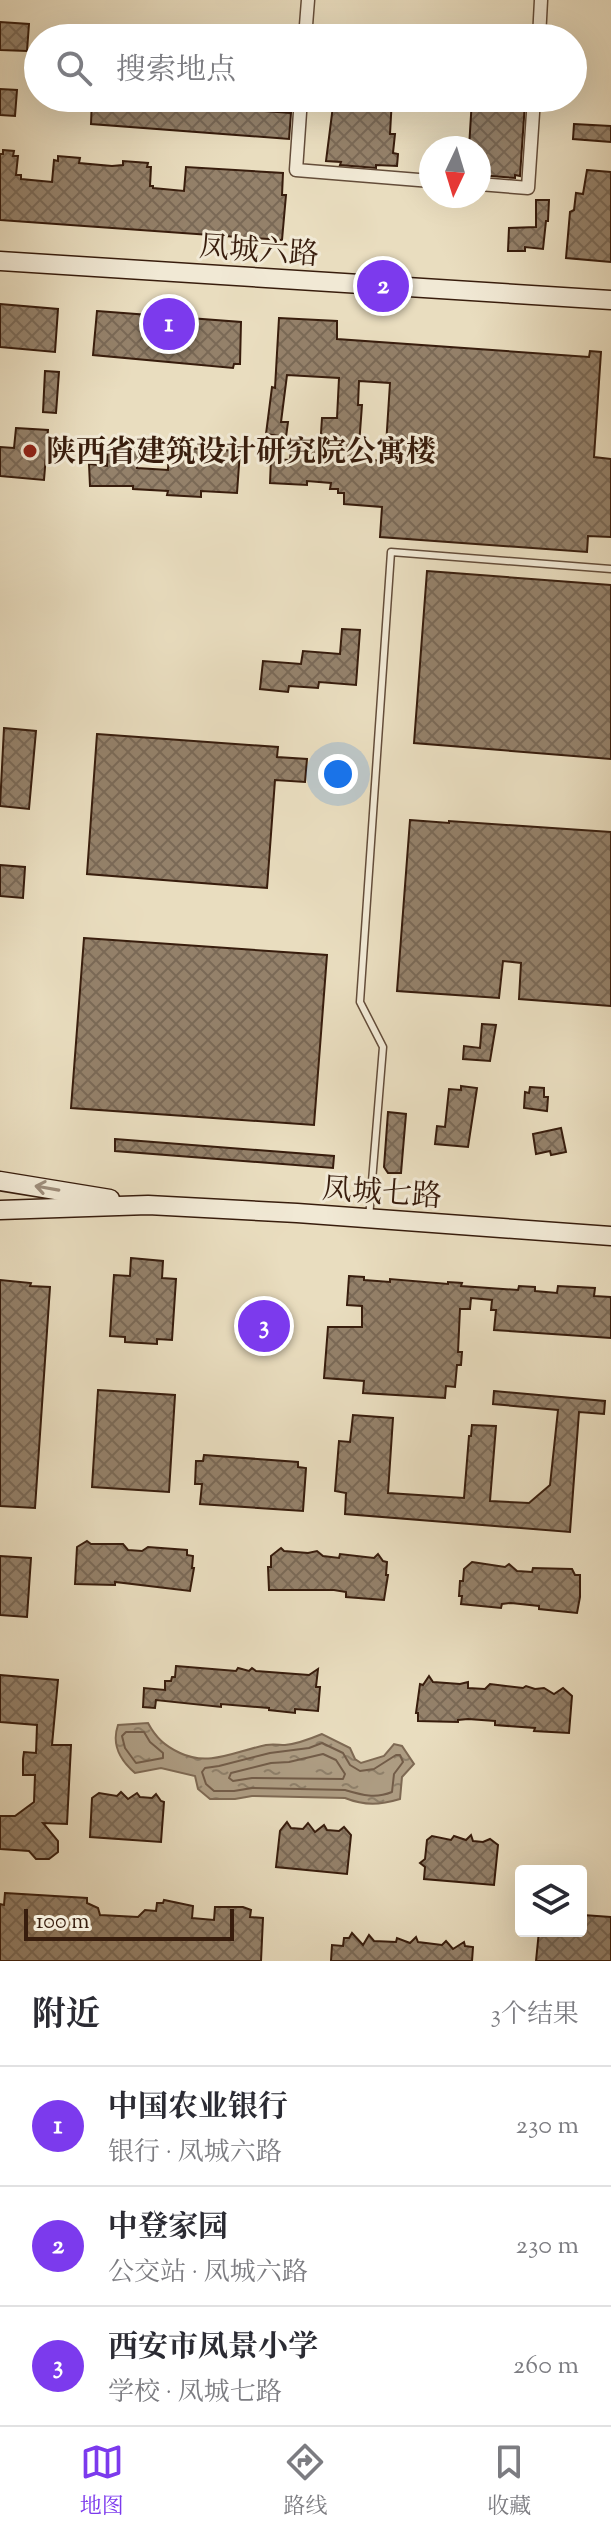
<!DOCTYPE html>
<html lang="zh">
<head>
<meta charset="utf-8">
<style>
	body { margin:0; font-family:"Sorts Mill Goudy","Noto Serif SC",serif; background:#f2f2f3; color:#2b2b33 }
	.controls { position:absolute; right:24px; bottom:24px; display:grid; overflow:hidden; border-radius:8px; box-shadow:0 8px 32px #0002 }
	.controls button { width:72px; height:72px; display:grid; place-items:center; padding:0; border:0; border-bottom:2px solid #e1e1e2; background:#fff; color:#2b2b33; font:40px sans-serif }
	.compass { position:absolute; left:419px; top:136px; width:72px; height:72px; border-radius:50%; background:#fff; box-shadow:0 8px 32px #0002; rotate:184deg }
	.scale { position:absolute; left:24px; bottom:20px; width:210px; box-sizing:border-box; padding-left:8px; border:4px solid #381d0d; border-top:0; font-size:22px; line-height:28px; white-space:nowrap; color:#381d0d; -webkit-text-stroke:6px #f1e9d5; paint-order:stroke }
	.you { position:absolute; left:338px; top:774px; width:28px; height:28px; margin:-20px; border:6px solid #fff; border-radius:50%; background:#1a73e8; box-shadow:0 0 0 12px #1a73e833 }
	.badge { display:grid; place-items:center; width:52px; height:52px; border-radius:50%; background:#7c3aed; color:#fff; font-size:26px; font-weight:700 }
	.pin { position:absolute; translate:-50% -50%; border:4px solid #fff; box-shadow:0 2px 8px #0006 }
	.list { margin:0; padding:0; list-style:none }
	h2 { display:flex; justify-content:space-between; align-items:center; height:104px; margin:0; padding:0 32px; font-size:34px }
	h2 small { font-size:26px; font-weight:400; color:#7c7c81 }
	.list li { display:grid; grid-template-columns:52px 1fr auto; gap:24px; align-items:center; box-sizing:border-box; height:120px; padding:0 32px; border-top:2px solid #e1e1e2 }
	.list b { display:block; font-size:30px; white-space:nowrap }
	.list p { margin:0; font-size:26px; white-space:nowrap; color:#7c7c81 }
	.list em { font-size:26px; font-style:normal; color:#7c7c81 }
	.icon { flex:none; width:44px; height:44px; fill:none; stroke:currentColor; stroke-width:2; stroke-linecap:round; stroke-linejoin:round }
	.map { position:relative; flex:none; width:611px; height:1961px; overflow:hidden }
	.search { position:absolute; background:#fff; box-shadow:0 8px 32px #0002; left:24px; right:24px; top:24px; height:88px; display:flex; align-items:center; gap:20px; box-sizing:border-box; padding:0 28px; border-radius:44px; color:#7c7c81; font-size:30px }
	.sheet { height:464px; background:#fff }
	nav { display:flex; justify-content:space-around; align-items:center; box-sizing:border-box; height:112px; border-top:2px solid #e1e1e2; background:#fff; font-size:22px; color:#7c7c81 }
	nav a { display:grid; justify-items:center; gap:4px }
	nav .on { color:#7c3aed }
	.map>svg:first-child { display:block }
	.water { fill:url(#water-ripples); stroke:#7e6953; stroke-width:2 }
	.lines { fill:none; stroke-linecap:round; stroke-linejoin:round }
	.shore { stroke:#725c48; stroke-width:2 }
	.building { fill:url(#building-cross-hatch); stroke:#381d0d; stroke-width:2; fill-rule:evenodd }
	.lane-casing { stroke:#644d3a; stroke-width:9 }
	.street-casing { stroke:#644d3a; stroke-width:15 }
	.secondary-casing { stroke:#381d0d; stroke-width:21 }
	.lane { stroke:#f1e9d5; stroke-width:6 }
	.street { stroke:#f1e9d5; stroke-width:12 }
	.secondary { stroke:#f1e9d5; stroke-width:18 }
	.oneway { stroke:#9e8d7b }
	.poi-dot { fill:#8f2418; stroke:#f1e9d5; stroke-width:3 }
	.labels { text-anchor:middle; stroke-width:6; stroke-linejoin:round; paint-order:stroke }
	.street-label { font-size:30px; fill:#381d0d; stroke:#f1e9d5 }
	.poi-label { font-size:30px; font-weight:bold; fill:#381d0d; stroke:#f1e9d5; text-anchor:start }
</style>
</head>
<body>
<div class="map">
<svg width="611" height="1961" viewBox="0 0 611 1961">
	<defs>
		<pattern id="water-ripples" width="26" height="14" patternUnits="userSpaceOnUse" patternTransform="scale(2)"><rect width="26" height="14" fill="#ad9c82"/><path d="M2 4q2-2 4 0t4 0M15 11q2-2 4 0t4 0" fill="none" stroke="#8e7f69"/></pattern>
		<pattern id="building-cross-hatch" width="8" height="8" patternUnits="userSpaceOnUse" patternTransform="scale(2)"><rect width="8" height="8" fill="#94816a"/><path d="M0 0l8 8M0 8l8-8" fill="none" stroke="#7a6956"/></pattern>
	</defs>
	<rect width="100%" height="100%" fill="#e9ddbf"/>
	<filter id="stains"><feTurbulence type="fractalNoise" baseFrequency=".0025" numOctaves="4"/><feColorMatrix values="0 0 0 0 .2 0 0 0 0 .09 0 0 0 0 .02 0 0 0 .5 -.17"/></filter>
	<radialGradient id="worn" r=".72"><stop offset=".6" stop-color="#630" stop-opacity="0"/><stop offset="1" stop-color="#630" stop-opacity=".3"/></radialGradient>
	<path class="water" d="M148,1723C156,1738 165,1746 180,1753C209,1767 236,1751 266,1745C273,1744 279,1745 285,1745C298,1744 310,1739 322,1734L350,1748L355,1759L361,1763L384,1756L394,1744L402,1746L414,1764L402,1777L400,1799C380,1805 365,1806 345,1798L252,1796L235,1799H210L198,1789L195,1776L161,1768L135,1773C120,1760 111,1745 118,1725Z"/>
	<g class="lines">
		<g class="shore">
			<polygon points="126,1732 144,1732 150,1742 163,1753 163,1758 136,1763 125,1748 122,1736"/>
			<path d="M322,1743L343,1753L350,1765L360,1771L374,1769L396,1755H400L403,1762L394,1774L392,1792C375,1799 362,1795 345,1790L252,1788L234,1791H214L206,1784L202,1772L205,1768L219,1766L270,1753L309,1748Z"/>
			<polygon points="323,1754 336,1760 345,1774 343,1779 252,1778 233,1781 229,1778 231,1773 271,1763 289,1762"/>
		</g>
	</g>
	<g class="building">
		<polygon points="0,22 29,24 27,51 0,50"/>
		<polygon points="0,89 17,90 15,116 0,115"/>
		<polygon points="92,98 291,113 289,139 91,124"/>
		<polygon points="334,98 392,98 390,134 395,134 393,153 398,154 397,166 376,165 376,168 340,165 341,162 326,161"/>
		<polygon points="489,98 514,98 514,102 525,103 520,176 515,175 515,178 479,175 479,148 469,148 472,99 488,100"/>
		<polygon points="574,124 611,126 611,142 573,139"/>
		<polygon points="3,150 14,151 13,156 18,156 16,175 21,175 21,179 52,182 54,160 58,161 58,156 80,158 79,163 112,166 123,165 123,161 148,163 147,167 151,167 150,186 153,186 153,188 184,191 186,167 283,173 282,195 286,195 282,240 0,220 0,154 3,154"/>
		<polygon points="587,170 611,172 611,262 566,258 570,212 574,210 576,193 583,194"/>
		<polygon points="536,200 549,200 548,221 546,221 543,249 525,247 525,251 508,251 509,228 536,227"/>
		<polygon points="0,304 58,309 55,352 0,347"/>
		<polygon points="97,311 241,322 240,364 234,364 233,368 93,355"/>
		<path d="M279,318L337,321V339L589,357L590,351L601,352L594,457L611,459V537L588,536L587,552L380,537L382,507L344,504V493H338V489H330L331,483L307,481V485L270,483L271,459L290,460L291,449L320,448L322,418H337L339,378L287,375L281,422H288L286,437L266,434L272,387L275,388ZM359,381L390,383L385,461L358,459L362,405H358Z"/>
		<polygon points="45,371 59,372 56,413 43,412"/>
		<polygon points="16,428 48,430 44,480 0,476 0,447 14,448"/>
		<polygon points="108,446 139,447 137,468 168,470 169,447 240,451 237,493 201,491 201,497 167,495 168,491 133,489 133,486 90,486 89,464 107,466"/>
		<polygon points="427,571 611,585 611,759 414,743"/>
		<polygon points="342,629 360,630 356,685 319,682 318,688 289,686 288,692 260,689 263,661 301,664 303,651 340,654"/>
		<polygon points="4,728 36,731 29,809 0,806"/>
		<polygon points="97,734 278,747 277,757 307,759 305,782 275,780 267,888 87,874"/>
		<polygon points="410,820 449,823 449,821 611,832 611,1006 519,999 521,963 503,961 499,998 397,991"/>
		<polygon points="0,865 25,867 23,898 0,896"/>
		<polygon points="84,938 327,955 314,1125 71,1108"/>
		<polygon points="482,1024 496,1025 490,1061 463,1059 464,1046 480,1048"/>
		<polygon points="461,1086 477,1088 468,1147 435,1144 437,1126 445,1127 449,1089 461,1090"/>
		<polygon points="530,1087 544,1088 544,1097 548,1097 547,1111 524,1108 525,1092 529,1093"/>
		<polygon points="388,1112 406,1114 401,1173 388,1173 384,1167"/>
		<polygon points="561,1128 566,1152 551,1155 550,1151 536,1154 533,1134"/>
		<polygon points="115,1139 334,1156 333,1168 115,1151"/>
		<polygon points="131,1258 163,1261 162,1278 176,1279 172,1340 157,1339 157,1344 125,1342 125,1337 110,1336 114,1275 130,1276"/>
		<polygon points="349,1276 364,1277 364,1280 390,1282 390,1279 448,1284 448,1282 462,1283 461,1286 518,1290 519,1286 535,1287 535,1291 557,1293 558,1286 595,1288 594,1296 611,1297 611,1338 494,1330 496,1310 491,1310 492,1300 471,1298 470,1309 460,1309 458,1352 462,1352 461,1365 457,1365 455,1387 446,1386 445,1398 363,1393 364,1381 324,1378 328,1327 362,1327 362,1306 347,1305"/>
		<polygon points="0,1280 31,1283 30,1286 50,1287 35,1508 0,1506"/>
		<polygon points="98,1390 175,1395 169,1492 92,1487"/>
		<polygon points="494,1391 605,1401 604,1414 579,1412 570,1532 345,1514 346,1493 335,1491 339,1441 350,1442 353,1415 393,1418 388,1493 464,1498 469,1436 471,1436 472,1425 496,1426 490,1501 529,1503 550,1485 558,1410 493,1404"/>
		<polygon points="204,1455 298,1462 298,1467 306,1468 303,1511 200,1504 202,1484 195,1484 196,1461 203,1461"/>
		<polygon points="87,1541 91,1544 123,1544 128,1550 142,1551 148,1547 187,1550 187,1555 193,1556 192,1568 194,1568 190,1591 115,1582 115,1585 75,1584 77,1547"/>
		<polygon points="281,1548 284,1551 308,1553 317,1551 323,1556 339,1558 340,1554 374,1558 378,1554 383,1561 387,1562 386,1575 388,1575 384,1600 346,1597 346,1592 334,1590 269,1590 268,1567 271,1567 271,1556"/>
		<polygon points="0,1556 31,1558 27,1617 0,1615"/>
		<polygon points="472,1562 505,1567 509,1564 517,1571 532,1572 533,1568 572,1569 575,1575 580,1575 580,1597 577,1613 539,1609 539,1606 511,1603 502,1604 501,1608 461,1604 462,1596 459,1596 460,1581 463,1581 464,1569"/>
		<polygon points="176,1666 236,1671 238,1668 249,1671 252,1668 256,1671 309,1675 318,1669 316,1687 320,1687 318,1711 295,1709 295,1713 269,1710 269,1708 221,1704 221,1707 156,1700 155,1708 143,1707 144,1688 165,1690 165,1681 171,1681 172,1677 175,1677"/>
		<polygon points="0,1675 58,1680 52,1745 71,1745 67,1824 43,1823 58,1841 58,1852 49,1859 36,1859 29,1851 0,1849 0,1816 15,1816 34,1802 35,1775 23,1775 23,1759 24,1752 36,1753 37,1725 0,1722"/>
		<polygon points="429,1676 433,1682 460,1684 468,1682 468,1688 485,1689 490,1684 523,1688 526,1686 535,1689 544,1688 554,1694 563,1688 572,1696 569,1733 534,1731 535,1728 495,1725 495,1721 468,1719 458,1720 458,1722 418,1721 418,1713 416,1713 420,1684 423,1685"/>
		<polygon points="121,1792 128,1799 137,1793 140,1797 152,1798 156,1794 161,1801 164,1802 161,1842 90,1837 92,1798 99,1793 117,1796"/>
		<polygon points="287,1822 291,1828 303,1829 308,1823 315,1832 324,1825 327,1830 339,1831 344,1827 351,1835 347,1874 276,1867 280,1831"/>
		<polygon points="471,1835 473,1841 483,1842 490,1839 498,1845 494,1885 424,1879 425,1867 420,1863 425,1859 427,1840 432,1836 451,1840 454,1836 466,1840"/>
		<polygon points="5,1893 87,1898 87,1903 98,1908 100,1915 138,1917 145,1910 156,1911 157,1903 163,1903 164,1900 193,1906 192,1918 214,1920 215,1907 243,1907 251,1910 250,1917 263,1918 261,1961 0,1961 0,1904 4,1905"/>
		<polygon points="583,1915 611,1917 611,1961 536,1961 539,1931 581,1931"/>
		<polygon points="352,1933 363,1945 369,1935 374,1941 396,1942 397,1938 410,1943 416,1937 418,1942 442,1945 446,1941 453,1949 464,1942 465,1946 473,1947 472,1961 331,1961 332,1945 343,1946 344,1938 349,1938"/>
	</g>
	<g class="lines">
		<g class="lane-casing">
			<polyline id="lane" points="369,1218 383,1047 360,1002 391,552 611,569"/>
		</g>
		<g class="street-casing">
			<g id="street">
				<polyline points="305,38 308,0"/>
				<polyline points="539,38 541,0"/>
				<polyline points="301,98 296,170 431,181"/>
				<polyline points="479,184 528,188 534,98"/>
			</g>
		</g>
		<g class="secondary-casing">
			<g id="secondary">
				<polyline points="0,261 611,300"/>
				<polyline points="0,1181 110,1199"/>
				<polyline points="0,1210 148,1205 297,1213 611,1236"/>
			</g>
		</g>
		<use href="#lane" class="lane"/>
		<use href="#street" class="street"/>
		<use href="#secondary" class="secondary"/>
	</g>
	<defs><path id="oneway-shaft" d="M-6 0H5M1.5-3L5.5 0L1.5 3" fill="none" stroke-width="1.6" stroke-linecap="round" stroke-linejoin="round" transform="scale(2)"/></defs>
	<use class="oneway" href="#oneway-shaft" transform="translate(47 1188) rotate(-170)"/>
	<circle class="poi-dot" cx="30" cy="451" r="8"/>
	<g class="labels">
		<g class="street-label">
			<text transform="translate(259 250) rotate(4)" y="10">凤城六路</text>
			<text transform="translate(382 1192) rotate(4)" y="10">凤城七路</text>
		</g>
		<g class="poi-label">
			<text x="46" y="461">陕西省建筑设计研究院公寓楼</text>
		</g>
	</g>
	<rect width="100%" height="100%" filter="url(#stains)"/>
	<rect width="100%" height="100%" fill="url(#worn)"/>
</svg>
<div class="controls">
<button><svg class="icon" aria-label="layers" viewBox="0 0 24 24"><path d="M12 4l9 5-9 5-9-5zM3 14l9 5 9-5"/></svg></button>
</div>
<svg class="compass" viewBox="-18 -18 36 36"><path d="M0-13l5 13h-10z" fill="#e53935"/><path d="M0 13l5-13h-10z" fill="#7c7c81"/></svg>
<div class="scale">100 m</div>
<div class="you"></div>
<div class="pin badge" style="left:169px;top:324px">1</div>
<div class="pin badge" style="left:383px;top:286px">2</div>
<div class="pin badge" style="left:264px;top:1326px">3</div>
<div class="search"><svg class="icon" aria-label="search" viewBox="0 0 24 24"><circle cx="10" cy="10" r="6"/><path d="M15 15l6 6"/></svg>搜索地点</div>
</div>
<section class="sheet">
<h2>附近<small>3个结果</small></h2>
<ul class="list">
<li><span class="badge">1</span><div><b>中国农业银行</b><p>银行 · 凤城六路</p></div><em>230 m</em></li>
<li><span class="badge">2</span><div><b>中登家园</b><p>公交站 · 凤城六路</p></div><em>230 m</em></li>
<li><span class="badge">3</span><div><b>西安市凤景小学</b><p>学校 · 凤城七路</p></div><em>260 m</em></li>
</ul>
</section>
<nav>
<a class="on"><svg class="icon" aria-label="map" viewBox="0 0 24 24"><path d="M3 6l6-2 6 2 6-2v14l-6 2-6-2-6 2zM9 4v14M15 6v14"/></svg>地图</a>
<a><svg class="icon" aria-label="directions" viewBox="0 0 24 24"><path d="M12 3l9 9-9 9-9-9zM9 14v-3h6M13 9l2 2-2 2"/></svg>路线</a>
<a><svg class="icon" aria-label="saved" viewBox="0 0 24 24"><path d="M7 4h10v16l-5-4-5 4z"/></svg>收藏</a>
</nav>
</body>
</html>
